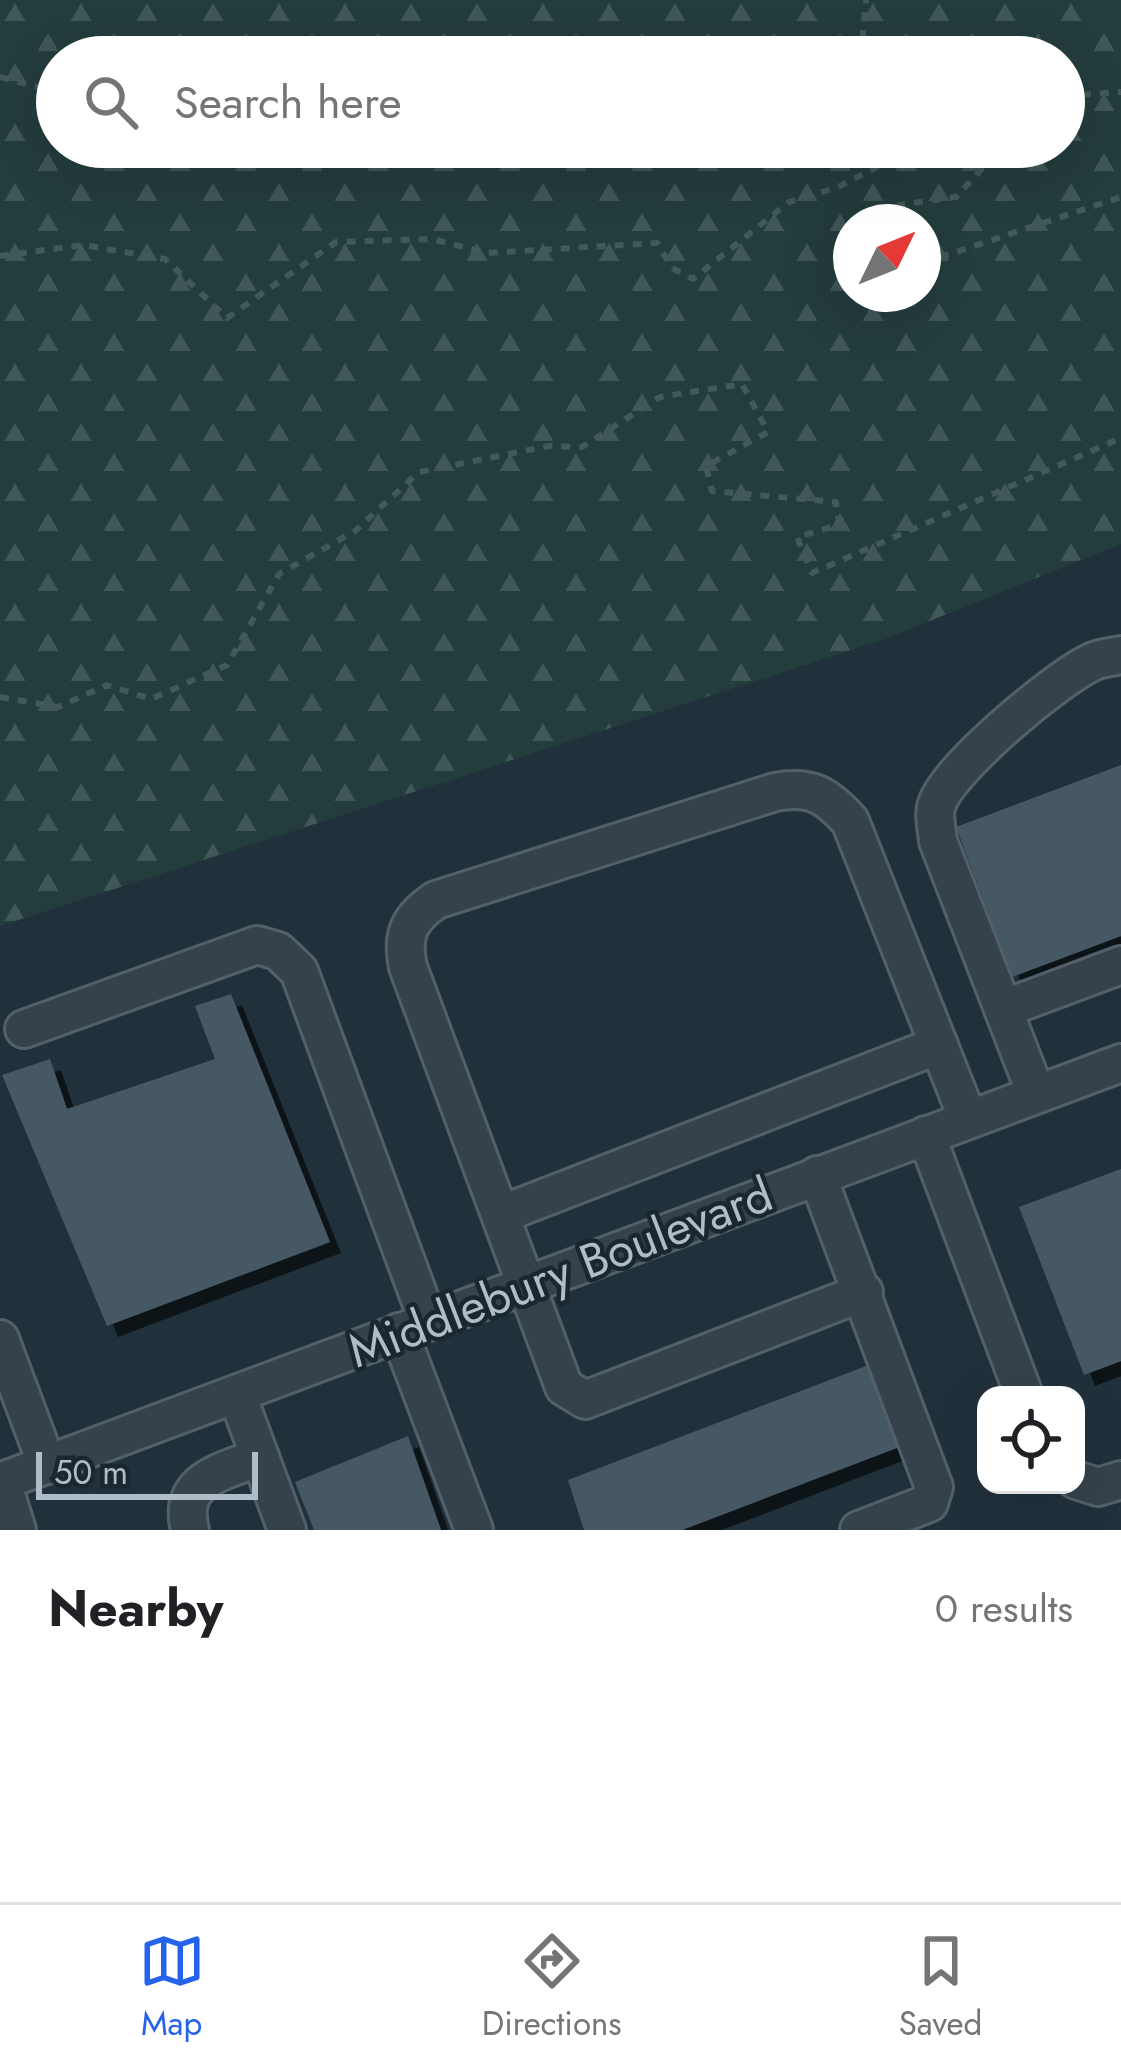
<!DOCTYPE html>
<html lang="en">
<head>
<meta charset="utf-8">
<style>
	body { margin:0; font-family:Jost,sans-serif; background:#f6f6f6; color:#202124 }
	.controls { position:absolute; right:36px; bottom:36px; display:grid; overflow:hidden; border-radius:24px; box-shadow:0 12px 48px #0002 }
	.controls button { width:108px; height:108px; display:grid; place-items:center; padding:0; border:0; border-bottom:3px solid #e0e0e0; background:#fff; color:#202124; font:60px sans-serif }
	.compass { position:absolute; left:833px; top:204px; width:108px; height:108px; border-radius:50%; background:#fff; box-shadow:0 12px 48px #0002; rotate:47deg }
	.scale { position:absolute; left:36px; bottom:30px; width:222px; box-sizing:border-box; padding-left:12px; border:6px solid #b0bdc8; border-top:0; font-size:33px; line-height:42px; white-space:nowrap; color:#b0bdc8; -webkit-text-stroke:9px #1a2731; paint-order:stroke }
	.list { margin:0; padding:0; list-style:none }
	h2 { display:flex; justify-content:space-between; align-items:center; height:156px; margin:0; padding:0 48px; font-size:51px }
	h2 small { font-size:39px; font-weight:400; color:#757577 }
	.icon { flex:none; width:66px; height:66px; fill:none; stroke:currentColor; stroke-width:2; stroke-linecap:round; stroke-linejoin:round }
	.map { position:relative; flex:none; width:1121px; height:1530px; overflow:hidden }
	.search { position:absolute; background:#fff; box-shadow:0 12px 48px #0002; left:36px; right:36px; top:36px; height:132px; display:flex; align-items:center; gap:30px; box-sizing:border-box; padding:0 42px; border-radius:66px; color:#757577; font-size:45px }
	.sheet { height:372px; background:#fff }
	nav { display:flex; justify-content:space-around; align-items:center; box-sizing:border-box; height:168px; border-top:3px solid #e0e0e0; background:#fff; font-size:33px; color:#757577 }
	nav a { display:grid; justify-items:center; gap:6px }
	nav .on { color:#2563eb }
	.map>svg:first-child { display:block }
	.forest { fill:url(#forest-firs); fill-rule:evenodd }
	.building { fill:#475865; filter:url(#shadow) }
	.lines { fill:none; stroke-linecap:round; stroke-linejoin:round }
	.minor-casing { stroke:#53606a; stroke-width:42 }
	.path { stroke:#415958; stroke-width:6; stroke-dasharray:9 9; stroke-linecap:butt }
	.minor { stroke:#35424c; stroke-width:36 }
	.labels { text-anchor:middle; stroke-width:9; stroke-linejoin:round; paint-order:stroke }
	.street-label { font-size:48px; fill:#b0bdc8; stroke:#1a2731 }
</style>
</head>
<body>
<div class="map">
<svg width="1121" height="1530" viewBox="0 0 1121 1530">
	<defs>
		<pattern id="forest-firs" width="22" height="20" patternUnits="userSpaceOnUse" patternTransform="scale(3)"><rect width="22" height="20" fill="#233d3c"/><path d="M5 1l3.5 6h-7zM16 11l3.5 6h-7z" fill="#405757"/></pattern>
		<filter id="shadow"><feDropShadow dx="11" dy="11" stdDeviation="0" flood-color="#0009"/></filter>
	</defs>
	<rect width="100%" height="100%" fill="#21313c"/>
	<path class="forest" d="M0,0H1121V544L885,639L0,926ZM57,57H1064V147H57ZM851,222H923V294H851Z"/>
	<g class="building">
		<polygon points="1121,765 1121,936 1012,977 956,827"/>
		<polygon points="231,994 330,1242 107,1326 2,1075 50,1059 67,1109 215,1059 195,1006"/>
		<polygon points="1121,1169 1121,1361 1084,1375 1019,1207"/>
		<polygon points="874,1363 902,1446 682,1530 584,1530 568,1480"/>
		<polygon points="408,1436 441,1530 314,1530 295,1482"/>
	</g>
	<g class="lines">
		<g class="minor-casing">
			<g id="minor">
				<polyline points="1003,1009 1121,965"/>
				<polyline points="24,1029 257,945 278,951 299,971 428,1321"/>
				<path d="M1036,1094L938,841C937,829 933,814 937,804C949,768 1058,677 1094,661C1102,658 1112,657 1121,655"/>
				<polyline points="926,1135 1024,1395"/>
				<polyline points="817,1175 934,1487 929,1503 859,1530"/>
				<polyline points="502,1214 939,1045"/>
				<path d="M864,1292L585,1400L564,1387L408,967C401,935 409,918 436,900L775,792C811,785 826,795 850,821L968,1119"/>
				<polyline points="399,1332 474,1530"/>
				<polyline points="0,1339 47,1465"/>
				<polyline points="237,1395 287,1530"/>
				<polyline points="1076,1480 1098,1487 1121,1480"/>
				<polyline points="0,1482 1121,1063"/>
				<polyline points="2,1482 17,1530"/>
				<path d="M190,1530C177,1479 222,1472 260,1457"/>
			</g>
		</g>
		<g class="path">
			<polyline points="861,57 866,0"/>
			<polyline points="0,77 57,92"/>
			<polyline points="1064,96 1121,92"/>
			<polyline points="887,222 899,205 956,197 981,170 951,147"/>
			<polyline points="0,256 83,245 165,259 227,318 336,242 432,239 487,253 657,243 672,268 693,279 789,202 838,187 881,165 944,147"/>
			<polyline points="923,263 1121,197"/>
			<polyline points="0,697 58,707 107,685 151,699 227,665 279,574 355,531 419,472 549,446 582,447 660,397 742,384 768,432 706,466 712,491 836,502 839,525 797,537 812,573 1121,438"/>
		</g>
		<use href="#minor" class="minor"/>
	</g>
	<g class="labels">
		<g class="street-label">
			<text transform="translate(560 1272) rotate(-21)" y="17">Middlebury Boulevard</text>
		</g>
	</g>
</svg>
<div class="controls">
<button><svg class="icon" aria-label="locate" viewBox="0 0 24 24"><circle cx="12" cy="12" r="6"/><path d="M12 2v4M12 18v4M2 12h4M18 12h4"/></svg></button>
</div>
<svg class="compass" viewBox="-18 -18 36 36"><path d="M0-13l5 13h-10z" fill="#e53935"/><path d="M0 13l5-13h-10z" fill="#757577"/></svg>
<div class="scale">50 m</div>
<div class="search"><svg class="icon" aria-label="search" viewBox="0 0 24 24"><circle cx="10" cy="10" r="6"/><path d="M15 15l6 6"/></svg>Search here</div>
</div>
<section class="sheet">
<h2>Nearby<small>0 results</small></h2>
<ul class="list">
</ul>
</section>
<nav>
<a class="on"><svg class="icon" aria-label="map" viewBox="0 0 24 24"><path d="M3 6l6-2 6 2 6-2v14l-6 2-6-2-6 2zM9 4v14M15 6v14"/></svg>Map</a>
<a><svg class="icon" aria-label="directions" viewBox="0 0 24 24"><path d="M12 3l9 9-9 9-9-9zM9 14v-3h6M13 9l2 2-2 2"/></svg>Directions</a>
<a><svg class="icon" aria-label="saved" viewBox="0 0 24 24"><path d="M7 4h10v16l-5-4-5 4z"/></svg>Saved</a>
</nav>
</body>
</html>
